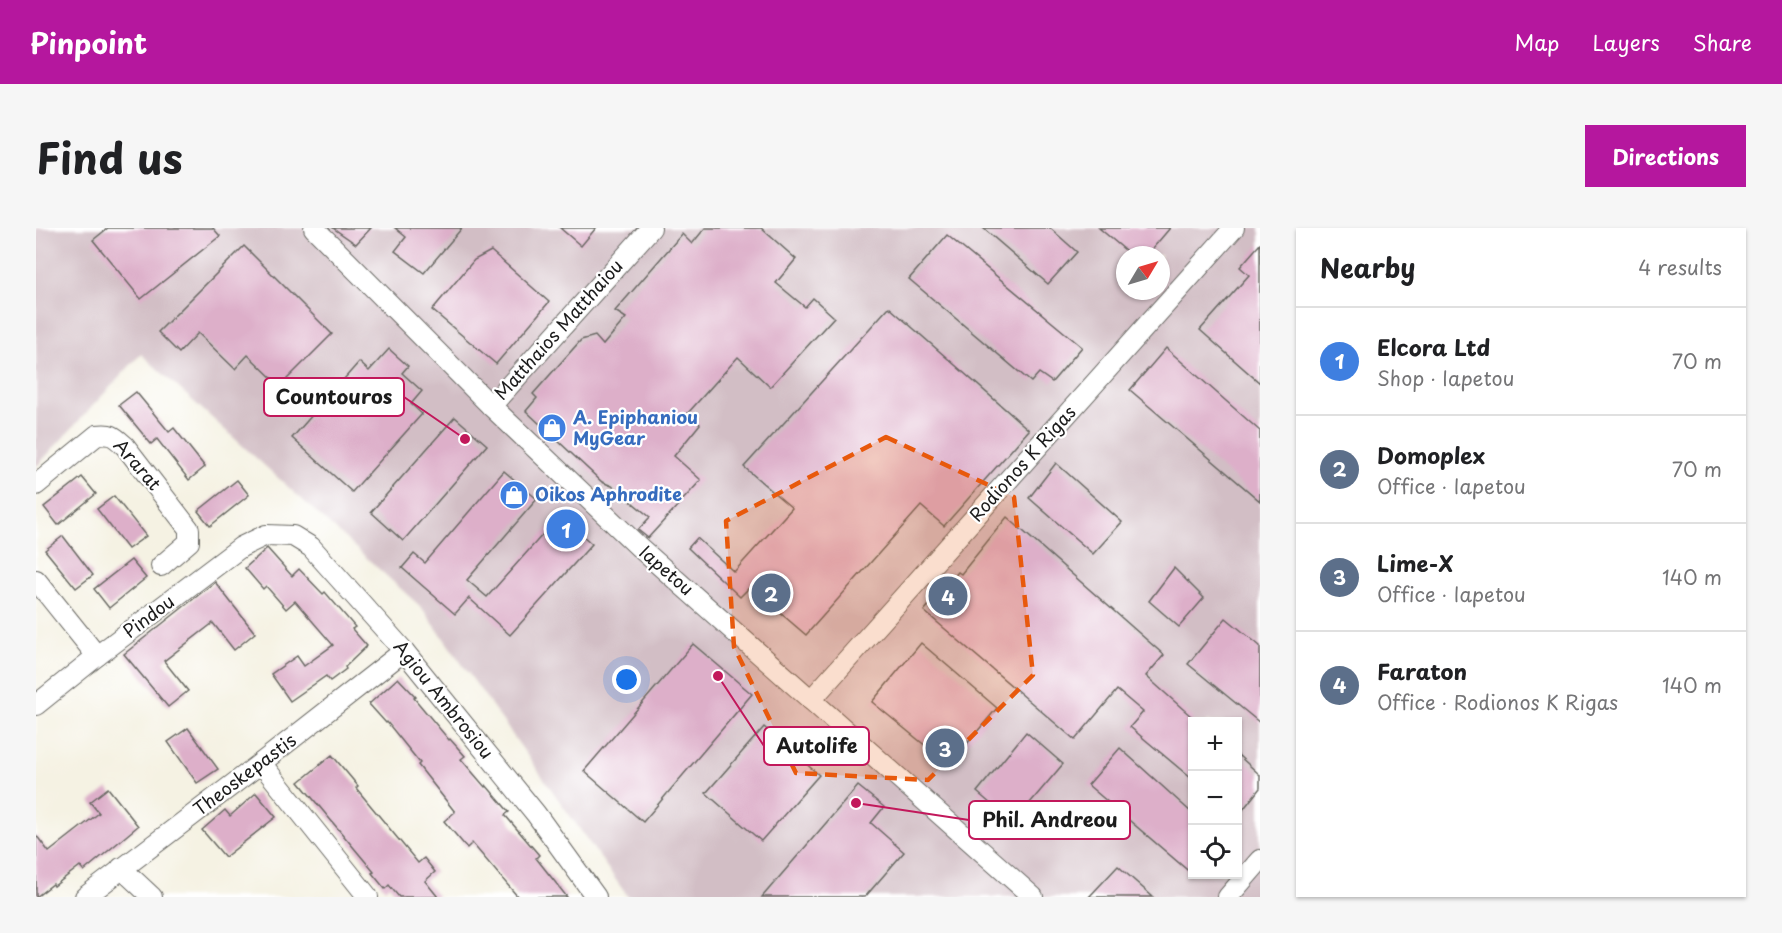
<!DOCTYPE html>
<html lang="en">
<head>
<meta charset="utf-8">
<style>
	body { margin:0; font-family:"Playpen Sans",sans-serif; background:#f6f6f6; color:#202124 }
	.controls { position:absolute; right:18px; bottom:18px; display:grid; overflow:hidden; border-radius:0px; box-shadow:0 2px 4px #0004 }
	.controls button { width:54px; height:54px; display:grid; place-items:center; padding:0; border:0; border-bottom:2px solid #e0e0e0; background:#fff; color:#202124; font:30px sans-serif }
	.compass { position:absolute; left:1080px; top:18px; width:54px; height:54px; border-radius:50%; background:#fff; box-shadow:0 2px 4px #0004; rotate:52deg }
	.you { position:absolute; left:591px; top:452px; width:21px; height:21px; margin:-15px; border:4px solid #fff; border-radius:50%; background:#1a73e8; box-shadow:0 0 0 9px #1a73e833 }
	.badge { display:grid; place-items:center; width:39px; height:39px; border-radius:50%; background:#b5179e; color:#fff; font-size:20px; font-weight:700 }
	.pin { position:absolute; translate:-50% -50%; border:3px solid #fff; box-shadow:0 2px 6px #0006 }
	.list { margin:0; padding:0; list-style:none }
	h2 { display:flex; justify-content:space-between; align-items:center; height:78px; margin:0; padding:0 24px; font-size:26px }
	h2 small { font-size:20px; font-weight:400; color:#757577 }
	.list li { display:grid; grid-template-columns:39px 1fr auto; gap:18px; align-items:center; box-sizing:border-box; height:108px; padding:0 24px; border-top:2px solid #e0e0e0 }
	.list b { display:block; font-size:22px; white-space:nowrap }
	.list p { margin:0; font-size:20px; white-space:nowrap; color:#757577 }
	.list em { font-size:20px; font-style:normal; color:#757577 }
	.icon { flex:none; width:33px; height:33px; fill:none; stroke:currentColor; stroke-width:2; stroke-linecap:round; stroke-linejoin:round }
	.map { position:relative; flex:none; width:1224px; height:669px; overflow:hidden; border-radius:0px }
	header { display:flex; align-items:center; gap:36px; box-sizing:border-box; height:84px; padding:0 30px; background:#b5179e; color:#fff }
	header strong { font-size:28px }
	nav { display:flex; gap:33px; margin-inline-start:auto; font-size:21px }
	.intro { display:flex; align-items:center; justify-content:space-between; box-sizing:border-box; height:144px; padding:0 36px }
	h1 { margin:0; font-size:42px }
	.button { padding:15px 27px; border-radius:0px; background:#b5179e; color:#fff; font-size:21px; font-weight:700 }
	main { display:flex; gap:36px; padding:0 36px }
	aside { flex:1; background:#fff; border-radius:0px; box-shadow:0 2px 4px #0004 }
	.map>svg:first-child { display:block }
	.industrial { fill:#d2bec5; fill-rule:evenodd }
	.building { fill:#ddafc9 }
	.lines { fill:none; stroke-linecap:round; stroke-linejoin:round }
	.minor-casing { stroke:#686762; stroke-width:22 }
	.minor { stroke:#fff; stroke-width:20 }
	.marked { fill:#e8590c; fill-opacity:0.2; stroke:#e8590c; stroke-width:4.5; stroke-dasharray:12 8; stroke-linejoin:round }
	.labels { text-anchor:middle; stroke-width:4.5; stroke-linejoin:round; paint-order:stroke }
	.street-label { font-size:18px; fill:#1c1c1c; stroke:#fff }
	.shop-label { font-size:18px; font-weight:bold; fill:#366cbe; stroke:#fff; text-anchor:start }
	.leader { fill:none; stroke:#c2185b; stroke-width:2 }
	.callout-dot { fill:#c2185b; stroke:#fff; stroke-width:2 }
	.callout { fill:#fff; stroke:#c2185b; stroke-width:2 }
	.callout-label { font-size:20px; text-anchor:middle; font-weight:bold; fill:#1c1c1c }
</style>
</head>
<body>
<header>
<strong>Pinpoint</strong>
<nav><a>Map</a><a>Layers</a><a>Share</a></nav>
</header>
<div class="intro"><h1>Find us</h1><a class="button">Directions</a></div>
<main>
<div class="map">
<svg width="1224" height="669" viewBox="0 0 1224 669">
	<rect width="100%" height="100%" fill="#fff"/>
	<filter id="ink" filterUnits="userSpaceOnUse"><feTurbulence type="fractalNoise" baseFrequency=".0167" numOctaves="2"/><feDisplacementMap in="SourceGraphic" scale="12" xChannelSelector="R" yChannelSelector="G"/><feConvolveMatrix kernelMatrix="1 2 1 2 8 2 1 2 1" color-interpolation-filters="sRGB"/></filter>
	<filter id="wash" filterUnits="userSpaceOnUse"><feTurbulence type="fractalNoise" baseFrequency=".008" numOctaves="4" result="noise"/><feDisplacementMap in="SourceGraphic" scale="24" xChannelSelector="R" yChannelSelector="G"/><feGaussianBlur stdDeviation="1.35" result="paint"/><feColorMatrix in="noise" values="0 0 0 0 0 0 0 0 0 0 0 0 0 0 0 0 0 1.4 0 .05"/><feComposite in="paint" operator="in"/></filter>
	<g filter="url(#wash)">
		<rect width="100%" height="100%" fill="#f5f2e3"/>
		<path class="industrial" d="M0,0H1224V669H592L386,380L105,126L0,239ZM1089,27H1125V63H1089ZM1156,494H1202V646H1156Z"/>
		<g id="blocks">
			<g class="building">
				<polygon points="72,0 177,0 184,8 105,71 57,12"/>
				<polygon points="297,0 335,0 320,16"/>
				<polygon points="359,0 426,0 388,45 359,23 370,9"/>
				<polygon points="524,0 560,0 545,18"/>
				<polygon points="669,0 725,0 760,31 740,55 769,79 777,70 798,89 734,159 702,129 652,185 664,196 638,228 665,252 612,310 602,302 614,289 576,258 566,254 490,183 501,170 497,166 545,112 559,108 567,117 590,90 579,83 646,6 656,16"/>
				<polygon points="947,0 1014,0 1041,24 1012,56"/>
				<polygon points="1063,0 1134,0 1111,27 1095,27"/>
				<polygon points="911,7 1046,119 1016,154 1003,145 995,154 873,51"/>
				<polygon points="1224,16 1224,155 1164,102 1213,47 1204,39"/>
				<polygon points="208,18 296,106 244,158 212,127 199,141 162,105 143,125 122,104"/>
				<polygon points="455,23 513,74 460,136 396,82 438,32"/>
				<polygon points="853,79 993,202 908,298 885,278 770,407 714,359 704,369 652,320 661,310 698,344 756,280 708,239"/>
				<polygon points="1130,120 1224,203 1224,273 1094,162"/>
				<polygon points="353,121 372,138 366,145 386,163 375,176 386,186 316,264 256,210 323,134 333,143"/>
				<polygon points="100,164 133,204 138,200 169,239 153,252 121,211 115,216 83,177"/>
				<polygon points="419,189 451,217 367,313 335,284"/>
				<polygon points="1020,235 1086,294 1057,326 993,270"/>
				<polygon points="468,243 501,271 431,352 451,369 524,287 556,316 474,407 433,370 419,386 366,340 378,326 389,335"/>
				<polygon points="46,249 60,266 22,297 8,279"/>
				<polygon points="201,252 213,267 174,298 162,283"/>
				<polygon points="78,268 110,308 92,321 61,281"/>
				<polygon points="971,289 1128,427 1110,448 1156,489 1156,551 1094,499 1107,484 1081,462 1039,512 888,383 922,344 925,346"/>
				<polygon points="27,308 57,347 40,360 9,322"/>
				<polygon points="231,320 256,348 263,341 287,366 289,364 319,399 316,401 331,418 309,439 310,441 294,453 290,448 254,473 235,446 261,428 268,438 297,417 259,373 250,381 230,358 227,361 209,340"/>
				<polygon points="95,332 110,350 73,380 58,361"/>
				<polygon points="1138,340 1168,370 1143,399 1113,373"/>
				<polygon points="179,354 219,405 198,422 177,395 128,433 152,463 132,479 88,426"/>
				<polygon points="1190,390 1224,418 1224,495 1152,436"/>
				<polygon points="885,415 961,480 913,537 836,474"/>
				<polygon points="657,416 716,466 607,594 548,543"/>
				<polygon points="362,450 380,469 378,470 413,512 414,511 429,528 425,531 449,559 450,557 473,584 469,587 503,627 500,630 531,669 482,669 436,615 431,620 408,593 419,584 382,537 384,535 351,494 350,495 333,476"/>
				<polygon points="728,499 783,547 725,613 670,565"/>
				<polygon points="152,500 182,541 161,555 132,514"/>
				<polygon points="990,504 1027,536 977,595 941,564"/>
				<polygon points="1084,520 1156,585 1156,646 1052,557"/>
				<polygon points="296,527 322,558 320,560 382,635 388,630 399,644 389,653 402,669 363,669 353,657 349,661 336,645 338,644 263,554"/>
				<polygon points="1202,527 1224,547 1224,560 1202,588"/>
				<polygon points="822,558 848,579 835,595 868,624 829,669 726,669"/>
				<polygon points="72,560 102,598 48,643 44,638 18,658 17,656 0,669 0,607 13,624 63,585 54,574"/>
				<polygon points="220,565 240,589 189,629 166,602 189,582 194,588"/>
				<polygon points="1082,638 1117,669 1053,669"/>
			</g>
		</g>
	</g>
	<g filter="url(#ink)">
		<use href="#blocks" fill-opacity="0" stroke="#686762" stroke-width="1.5"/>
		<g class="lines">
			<g class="minor-casing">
				<g id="minor">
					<polyline points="278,0 455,178 603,319 997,669"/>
					<polyline points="455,178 615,0"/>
					<path d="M0,257L61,207C76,205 78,208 89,218L153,301V314L125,338"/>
					<polyline points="0,352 61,428"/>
					<polyline points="775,472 1198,0"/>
					<polyline points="0,477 61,428 205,319 230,307 257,308 275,319 368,423 500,586 560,669"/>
					<polyline points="225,535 332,669"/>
					<polyline points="85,640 116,669"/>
					<polyline points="49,669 225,535 368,423"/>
					<polyline points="1192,669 1224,632"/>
				</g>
			</g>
			<use href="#minor" class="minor"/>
		</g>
	</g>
	<path class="marked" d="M850,209L978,269L997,447L892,552L760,545L698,419L690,293Z"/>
	<defs>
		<g id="shop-disc" transform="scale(1.5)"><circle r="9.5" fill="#3f7fe0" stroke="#fff"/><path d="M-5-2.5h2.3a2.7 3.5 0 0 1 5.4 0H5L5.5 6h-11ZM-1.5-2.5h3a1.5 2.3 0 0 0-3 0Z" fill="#fff"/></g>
	</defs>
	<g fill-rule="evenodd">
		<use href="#shop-disc" x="516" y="200"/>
		<use href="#shop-disc" x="478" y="267"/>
	</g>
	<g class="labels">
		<g class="street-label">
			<text transform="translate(523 102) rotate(-48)" y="6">Matthaios Matthaiou</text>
			<text transform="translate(987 236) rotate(-48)" y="6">Rodionos K Rigas</text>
			<text transform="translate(101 237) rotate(49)" y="6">Ararat</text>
			<text transform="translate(630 343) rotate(41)" y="6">Iapetou</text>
			<text transform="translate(113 389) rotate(-37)" y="6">Pindou</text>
			<text transform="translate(407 472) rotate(51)" y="6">Agiou Ambrosiou</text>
			<text transform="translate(209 547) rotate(-37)" y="6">Theoskepastis</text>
		</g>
		<g class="shop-label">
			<text x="537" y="196">A. Epiphaniou<tspan x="537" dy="21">MyGear</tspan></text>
			<text x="499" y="273">Oikos Aphrodite</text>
		</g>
	</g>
	<path class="leader" d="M429 211L368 169M682 448L728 518M820 575L933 592"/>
	<g class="callout-dot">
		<circle cx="429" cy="211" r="6"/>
		<circle cx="682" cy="448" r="6"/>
		<circle cx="820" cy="575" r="6"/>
	</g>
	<g class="callout">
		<rect x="228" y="150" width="140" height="38" rx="6"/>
		<rect x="728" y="499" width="105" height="38" rx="6"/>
		<rect x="933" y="573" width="161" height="38" rx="6"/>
	</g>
	<g class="callout-label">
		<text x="298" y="176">Countouros</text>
		<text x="781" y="525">Autolife</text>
		<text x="1014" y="599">Phil. Andreou</text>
	</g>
</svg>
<div class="controls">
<button>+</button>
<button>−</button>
<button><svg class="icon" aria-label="locate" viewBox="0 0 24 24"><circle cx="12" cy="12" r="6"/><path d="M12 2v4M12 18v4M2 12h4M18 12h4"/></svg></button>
</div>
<svg class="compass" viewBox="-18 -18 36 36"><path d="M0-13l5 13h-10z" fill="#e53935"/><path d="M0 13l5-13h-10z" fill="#757577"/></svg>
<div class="you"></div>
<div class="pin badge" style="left:530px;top:301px;background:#3f7fe0">1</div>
<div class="pin badge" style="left:735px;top:365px;background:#5c6f8a">2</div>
<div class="pin badge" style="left:909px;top:520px;background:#5c6f8a">3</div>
<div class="pin badge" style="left:912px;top:368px;background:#5c6f8a">4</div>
</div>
<aside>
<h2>Nearby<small>4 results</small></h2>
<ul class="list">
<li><span class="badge" style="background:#3f7fe0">1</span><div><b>Elcora Ltd</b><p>Shop · Iapetou</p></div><em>70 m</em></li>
<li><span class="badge" style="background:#5c6f8a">2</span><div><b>Domoplex</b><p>Office · Iapetou</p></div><em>70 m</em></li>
<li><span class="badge" style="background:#5c6f8a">3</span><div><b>Lime-X</b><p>Office · Iapetou</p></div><em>140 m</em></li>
<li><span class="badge" style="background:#5c6f8a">4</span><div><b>Faraton</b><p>Office · Rodionos K Rigas</p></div><em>140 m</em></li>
</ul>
</aside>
</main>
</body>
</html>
